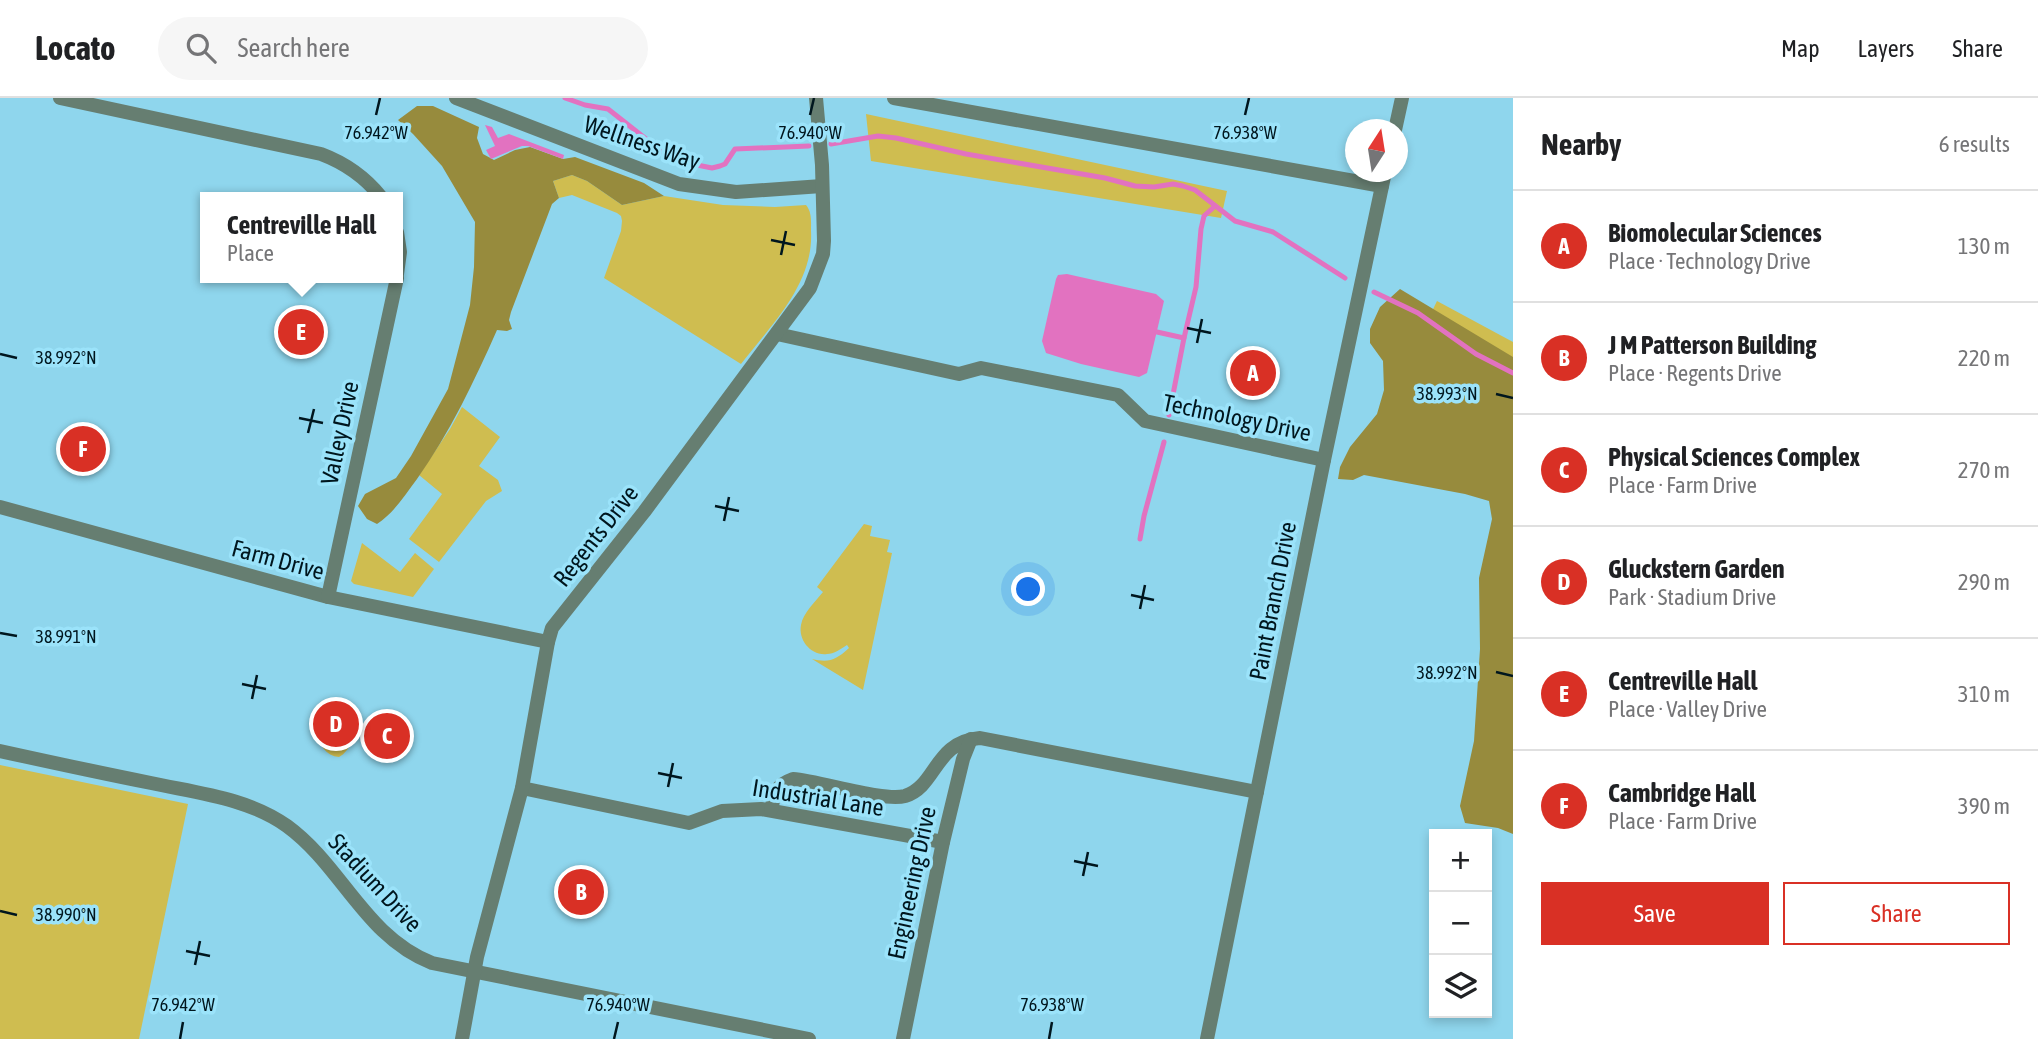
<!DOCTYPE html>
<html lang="en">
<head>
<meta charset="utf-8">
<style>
	body { margin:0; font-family:"Asap Condensed",sans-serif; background:#f6f6f6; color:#202124 }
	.controls { position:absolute; right:21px; bottom:21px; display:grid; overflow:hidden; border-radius:0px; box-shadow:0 4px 10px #0003 }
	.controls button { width:63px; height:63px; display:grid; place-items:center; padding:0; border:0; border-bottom:2px solid #e0e0e0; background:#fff; color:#202124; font:35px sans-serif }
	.compass { position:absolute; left:1345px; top:21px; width:63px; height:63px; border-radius:50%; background:#fff; box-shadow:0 4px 10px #0003; rotate:12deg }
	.you { position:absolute; left:1029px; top:492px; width:24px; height:24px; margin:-18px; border:5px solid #fff; border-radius:50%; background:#1a73e8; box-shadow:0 0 0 10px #1a73e833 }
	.badge { display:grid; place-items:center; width:46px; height:46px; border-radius:50%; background:#d93025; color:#fff; font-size:23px; font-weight:700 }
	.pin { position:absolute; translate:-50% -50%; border:4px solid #fff; box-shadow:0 2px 7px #0006 }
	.popup { position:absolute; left:200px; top:94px; width:203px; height:91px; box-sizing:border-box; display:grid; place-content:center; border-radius:0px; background:#fff; filter:drop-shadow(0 2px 5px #0005); font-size:23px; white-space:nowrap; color:#757577 }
	.popup b { font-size:26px; color:#202124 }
	.popup::after { content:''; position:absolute; left:50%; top:100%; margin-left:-14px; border:14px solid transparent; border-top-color:#fff }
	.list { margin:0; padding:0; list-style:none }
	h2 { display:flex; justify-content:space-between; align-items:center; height:91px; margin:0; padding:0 28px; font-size:30px }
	h2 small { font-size:23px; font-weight:400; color:#757577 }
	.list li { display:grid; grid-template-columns:46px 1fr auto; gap:21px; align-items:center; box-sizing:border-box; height:112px; padding:0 28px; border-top:2px solid #e0e0e0 }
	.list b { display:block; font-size:26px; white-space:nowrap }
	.list p { margin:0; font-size:23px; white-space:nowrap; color:#757577 }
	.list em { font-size:23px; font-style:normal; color:#757577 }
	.actions { display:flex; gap:14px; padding:21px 28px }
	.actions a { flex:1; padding:16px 0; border:2px solid #d93025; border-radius:0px; text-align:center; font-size:24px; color:#d93025 }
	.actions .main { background:#d93025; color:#fff }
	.icon { flex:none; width:38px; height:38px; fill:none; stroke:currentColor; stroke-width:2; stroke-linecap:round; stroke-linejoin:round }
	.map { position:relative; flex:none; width:1513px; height:941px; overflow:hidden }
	header { display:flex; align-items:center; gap:42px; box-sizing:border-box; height:98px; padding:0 35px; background:#fff; border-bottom:2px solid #e0e0e0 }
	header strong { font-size:33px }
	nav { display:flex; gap:38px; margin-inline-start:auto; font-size:24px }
	.search { width:490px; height:63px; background:#f6f6f6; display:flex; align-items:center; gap:18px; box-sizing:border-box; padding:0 24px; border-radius:38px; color:#757577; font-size:26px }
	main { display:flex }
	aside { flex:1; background:#fff }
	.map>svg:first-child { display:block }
	.green { fill:#cfbd50 }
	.forest { fill:#978b3d }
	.water { fill:#e272c0 }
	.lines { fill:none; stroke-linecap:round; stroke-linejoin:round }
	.stream { stroke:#e272c0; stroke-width:5 }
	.minor { stroke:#667e71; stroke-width:14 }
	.tertiary { stroke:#667e71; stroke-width:14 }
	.ticks { fill:none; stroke:#00161e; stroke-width:2.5 }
	.labels { text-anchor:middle; stroke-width:7; stroke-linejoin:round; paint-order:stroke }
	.street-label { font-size:24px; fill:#00161e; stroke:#9be3fa }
	.ticks-label { font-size:18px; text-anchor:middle; fill:#00161e; stroke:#9be3fa; stroke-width:7; stroke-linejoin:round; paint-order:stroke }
</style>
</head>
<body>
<header>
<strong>Locato</strong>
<div class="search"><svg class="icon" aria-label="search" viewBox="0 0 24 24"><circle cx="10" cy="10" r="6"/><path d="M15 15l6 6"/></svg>Search here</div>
<nav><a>Map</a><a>Layers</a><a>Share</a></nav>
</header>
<main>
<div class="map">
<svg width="1513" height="941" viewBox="0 0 1513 941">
	<rect width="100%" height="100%" fill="#8fd6ed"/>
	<g class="green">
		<polygon points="866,16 1227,93 1221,120 871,63"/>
		<path d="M572,77L587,83L622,107L664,98L723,107L775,109L806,107C812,114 811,123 811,133C814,186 771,227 741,266L604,180L621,133L622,123L621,118L617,115L572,97L559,100L553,83Z"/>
		<polygon points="1437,203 1513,244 1513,309 1411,257"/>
		<polygon points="462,309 500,339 479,368 498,382 502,393 486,403 439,464 409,441 442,396 419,377 450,331"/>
		<path d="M864,426L872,428L870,438L890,442L887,454L892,455L863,592L812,561C829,565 836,562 849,550L847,547C841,551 834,556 827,556C811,558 798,542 801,527C803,515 815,504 823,494L817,489Z"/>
		<polygon points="362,445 400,474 415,455 434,471 413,499 354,486 351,483"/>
		<path d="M330,601C359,600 361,647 339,659C313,657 309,613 330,601Z"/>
		<polygon points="0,667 188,706 139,941 0,941"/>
	</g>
	<g class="forest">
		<path d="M417,8H433L479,29L477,40L483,56L494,62L515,52L530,49L563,61L575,59L644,85L664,98L622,107L587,83L572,77L553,83L559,100L552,106L511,214L509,222L512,231L507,233L497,232C474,284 450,334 417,381C405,397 394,415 377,426L367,421L358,408L365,396L396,380L411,358L448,291L470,207L474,169L475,124L442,68L413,36L398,22Z"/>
		<polygon points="1400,191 1513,259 1513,736 1498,730 1465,725 1460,708 1474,643 1480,551 1479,480 1492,421 1489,403 1465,396 1364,377 1353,382 1338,381 1340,369 1350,349 1377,316 1384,292 1383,263 1370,245 1370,231 1380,209"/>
	</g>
	<g class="water">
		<polygon points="485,27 492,29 498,40 509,36 564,57 563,61 528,48 522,48 491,61 486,52 495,48"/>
		<polygon points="1067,176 1156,196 1164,203 1147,275 1139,279 1081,266 1046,255 1042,243 1056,181 1058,177"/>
	</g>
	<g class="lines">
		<g class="stream">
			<polyline points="565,0 585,7 608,11 669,59 682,64 712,70 720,68 725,66 735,51 809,48"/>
			<polyline points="831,46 878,38 896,40 966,56 1105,80 1135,88 1154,89 1173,86 1183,88 1195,92 1235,123 1273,134 1345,180"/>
			<polyline points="1374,194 1418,215 1476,256 1513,275"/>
			<polyline points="1157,234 1184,240"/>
			<polyline points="1169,317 1184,240 1196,189 1201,131 1204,118 1215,108"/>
			<polyline points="1140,441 1144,418 1164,344"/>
		</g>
		<g class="minor">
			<path d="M60,0L321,56C345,65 365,79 381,99"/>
			<polyline points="456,0 679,86 736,94 822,88"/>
			<polyline points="397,134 400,154 397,176"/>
			<polyline points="777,236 959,276 981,270 1118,297 1145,323 1324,362"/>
			<polyline points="0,409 328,499 548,544"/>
			<polyline points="328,499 397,180"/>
			<path d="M0,653C50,664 101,675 151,685C197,695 248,700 287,728C342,768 365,839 432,865L809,941"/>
			<polyline points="522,690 689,725 722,713 761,711 943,744"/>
			<path d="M771,712C775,695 774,688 793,681C820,683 884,704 905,698C937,688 934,644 980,640L1257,694"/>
			<polyline points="903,941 943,744 963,661 971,641"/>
		</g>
		<g class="tertiary">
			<polyline points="894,0 1382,88"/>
			<polyline points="1395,32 1402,0"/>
			<polyline points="462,941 477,859 522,690 548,544 552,530 644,414 810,190 823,156 824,143 822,67 816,0"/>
			<polyline points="1207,941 1324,362 1385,74"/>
		</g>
	</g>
	<path class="ticks" d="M376,17L380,0M810,17L814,0M1245,17L1249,0M771,142L795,147M781,157L786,133M1187,230L1211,235M1197,245L1202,221M0,256L17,260M1496,296L1513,300M299,320L323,325M308,335L314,311M715,408L739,413M724,423L729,399M1131,497L1154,502M1140,511L1145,487M0,535L17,538M1496,574L1513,578M242,586L266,591M252,601L257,577M658,675L682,680M668,689L673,665M1074,763L1098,768M1083,778L1088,754M0,813L17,817M186,853L210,858M195,867L200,843M180,941L183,924M614,941L618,924M1049,941L1052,924"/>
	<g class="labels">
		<g class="street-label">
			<text transform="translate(642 45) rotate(19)" y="8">Wellness Way</text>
			<text transform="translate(1237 320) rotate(12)" y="8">Technology Drive</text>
			<text transform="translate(340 335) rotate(-78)" y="8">Valley Drive</text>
			<text transform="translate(596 438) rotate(-52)" y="8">Regents Drive</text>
			<text transform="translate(278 462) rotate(15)" y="8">Farm Drive</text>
			<text transform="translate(1273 503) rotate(-79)" y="8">Paint Branch Drive</text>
			<text transform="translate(818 700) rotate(9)" y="8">Industrial Lane</text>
			<text transform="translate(375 785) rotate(47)" y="8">Stadium Drive</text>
			<text transform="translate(912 785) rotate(-78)" y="8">Engineering Drive</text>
		</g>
	</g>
	<g class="ticks-label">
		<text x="376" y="41">76.942°W</text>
		<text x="810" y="41">76.940°W</text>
		<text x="1245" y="41">76.938°W</text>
		<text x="66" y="266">38.992°N</text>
		<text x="1447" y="302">38.993°N</text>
		<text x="66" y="545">38.991°N</text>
		<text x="1447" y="581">38.992°N</text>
		<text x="66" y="823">38.990°N</text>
		<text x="183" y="913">76.942°W</text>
		<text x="618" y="913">76.940°W</text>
		<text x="1052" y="913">76.938°W</text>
	</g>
</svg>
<div class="controls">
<button>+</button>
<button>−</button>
<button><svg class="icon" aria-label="layers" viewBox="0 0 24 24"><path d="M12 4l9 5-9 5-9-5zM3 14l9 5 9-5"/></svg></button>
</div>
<svg class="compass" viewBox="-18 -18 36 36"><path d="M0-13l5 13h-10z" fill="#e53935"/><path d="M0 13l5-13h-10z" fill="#757577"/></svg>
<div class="you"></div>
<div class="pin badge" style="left:1253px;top:275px">A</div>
<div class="pin badge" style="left:581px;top:794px">B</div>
<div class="pin badge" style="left:387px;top:638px">C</div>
<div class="pin badge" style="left:336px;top:626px">D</div>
<div class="pin badge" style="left:301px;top:234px">E</div>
<div class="popup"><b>Centreville Hall</b>Place</div>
<div class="pin badge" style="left:83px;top:351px">F</div>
</div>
<aside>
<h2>Nearby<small>6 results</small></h2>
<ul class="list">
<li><span class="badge">A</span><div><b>Biomolecular Sciences</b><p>Place · Technology Drive</p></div><em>130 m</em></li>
<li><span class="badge">B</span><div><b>J M Patterson Building</b><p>Place · Regents Drive</p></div><em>220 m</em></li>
<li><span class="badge">C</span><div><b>Physical Sciences Complex</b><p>Place · Farm Drive</p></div><em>270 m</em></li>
<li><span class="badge">D</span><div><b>Gluckstern Garden</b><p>Park · Stadium Drive</p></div><em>290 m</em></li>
<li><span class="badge">E</span><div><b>Centreville Hall</b><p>Place · Valley Drive</p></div><em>310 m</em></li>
<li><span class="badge">F</span><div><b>Cambridge Hall</b><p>Place · Farm Drive</p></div><em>390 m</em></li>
</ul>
<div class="actions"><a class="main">Save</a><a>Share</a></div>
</aside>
</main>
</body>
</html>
